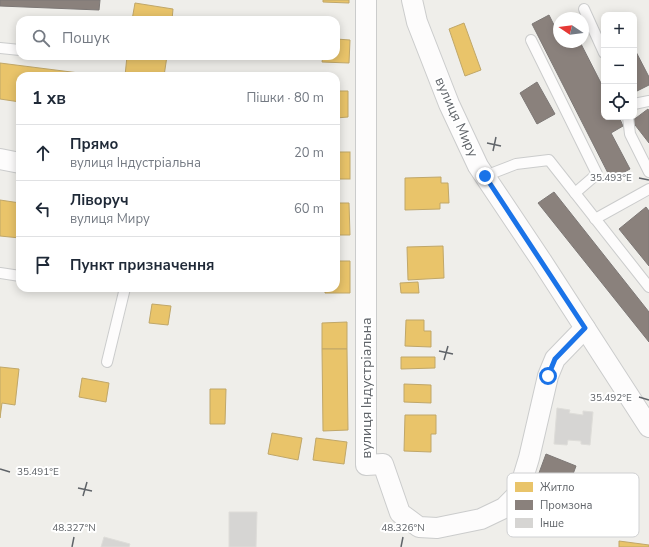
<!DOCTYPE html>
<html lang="uk">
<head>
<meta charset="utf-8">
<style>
	body { margin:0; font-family:"Nunito Sans",sans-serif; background:#f6f6f7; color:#1f2937 }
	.controls { position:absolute; right:12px; top:12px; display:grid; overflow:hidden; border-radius:8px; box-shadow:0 2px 10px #0003 }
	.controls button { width:36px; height:36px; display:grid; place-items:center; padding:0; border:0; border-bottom:1px solid #e0e1e3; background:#fff; color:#1f2937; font:20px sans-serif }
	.compass { position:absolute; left:553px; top:12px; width:36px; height:36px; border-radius:50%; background:#fff; box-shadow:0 2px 10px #0003; rotate:283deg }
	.stop { position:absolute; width:12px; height:12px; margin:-9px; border:3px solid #1a73e8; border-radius:50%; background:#fff }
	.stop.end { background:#1a73e8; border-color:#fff; box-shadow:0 1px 4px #0008 }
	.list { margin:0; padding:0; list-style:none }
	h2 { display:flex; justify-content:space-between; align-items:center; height:52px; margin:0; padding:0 16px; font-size:17px }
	h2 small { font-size:13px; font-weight:400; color:#747a83 }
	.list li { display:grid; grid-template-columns:26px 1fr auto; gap:12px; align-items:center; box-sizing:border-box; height:56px; padding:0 16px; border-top:1px solid #e0e1e3 }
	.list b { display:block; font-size:15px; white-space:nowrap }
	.list p { margin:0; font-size:13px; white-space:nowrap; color:#747a83 }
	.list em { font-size:13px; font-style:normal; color:#747a83 }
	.icon { flex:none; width:22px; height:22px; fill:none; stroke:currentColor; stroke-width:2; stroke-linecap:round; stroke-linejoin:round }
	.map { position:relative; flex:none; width:649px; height:547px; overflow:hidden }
	.search { position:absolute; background:#fff; box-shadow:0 2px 10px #0003; left:16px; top:16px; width:324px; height:44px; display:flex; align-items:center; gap:10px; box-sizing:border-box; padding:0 14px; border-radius:12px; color:#747a83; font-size:15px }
	.panel { position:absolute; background:#fff; box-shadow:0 2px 10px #0003; left:16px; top:72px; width:324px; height:220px; border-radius:12px }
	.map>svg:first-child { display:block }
	.homes { fill:#e9c46a; stroke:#c0a769 }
	.industry { fill:#8a817c; stroke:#7d7876 }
	.building { fill:#d6d5d3; stroke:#deddd9 }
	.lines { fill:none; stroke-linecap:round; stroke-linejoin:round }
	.service-casing { stroke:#cbcccc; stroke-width:12 }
	.minor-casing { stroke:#cbcccc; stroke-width:22 }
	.service { stroke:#fdfcfc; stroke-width:10 }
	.minor { stroke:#fdfcfc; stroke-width:20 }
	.route { stroke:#1a73e8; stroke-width:5 }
	.ticks { fill:none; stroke:#5f6368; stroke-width:1.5 }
	.labels { text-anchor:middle; stroke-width:4; stroke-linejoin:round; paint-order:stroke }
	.street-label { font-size:14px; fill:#5f6368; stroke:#fff }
	.key { fill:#fff; stroke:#cfd0d2; stroke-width:1 }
	.key-label { font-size:11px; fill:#5f6368 }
	.ticks-label { font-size:10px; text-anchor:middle; fill:#5f6368; stroke:#fff; stroke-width:4; stroke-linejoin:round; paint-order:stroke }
</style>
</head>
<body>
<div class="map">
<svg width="649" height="547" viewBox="0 0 649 547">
	<rect width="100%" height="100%" fill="#efeeea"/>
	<g class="homes">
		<polygon points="323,0 349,0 349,3 323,2"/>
		<polygon points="135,3 173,9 172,20 132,20"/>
		<polygon points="464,23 481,70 465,76 449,29"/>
		<polygon points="336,39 350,40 349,63 322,62 323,56 336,56"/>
		<polygon points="127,56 167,56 164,76 125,76"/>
		<polygon points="0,63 87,74 87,76 20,76 20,102 0,99"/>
		<polygon points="336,91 348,91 348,117 336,118"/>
		<rect x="336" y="152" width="14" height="27"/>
		<polygon points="441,177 441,183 448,183 449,203 440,203 440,209 405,210 405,178"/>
		<polygon points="0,200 20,203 20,238 0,236"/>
		<polygon points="336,203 349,203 350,235 336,235"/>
		<polygon points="443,246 444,278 408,280 407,247"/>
		<polygon points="336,261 350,261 350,293 325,293 325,288 336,288"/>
		<polygon points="418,282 419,293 401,293 400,283"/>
		<polygon points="152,304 171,306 168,325 149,323"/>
		<polygon points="406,320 424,320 424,331 431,331 431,347 405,346"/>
		<polygon points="347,322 347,349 322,349 322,323"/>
		<polygon points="322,349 347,349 348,430 323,431"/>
		<polygon points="401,357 435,357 435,368 401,369"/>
		<polygon points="0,367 19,369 15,405 2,403 0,418"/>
		<polygon points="82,378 109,383 106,402 79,397"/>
		<polygon points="404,384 431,385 431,403 404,402"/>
		<polygon points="210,389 226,389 225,424 210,424"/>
		<polygon points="405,415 436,415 436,434 431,434 431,452 404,451"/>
		<polygon points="272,433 302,438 298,460 268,454"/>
		<polygon points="316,438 347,442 344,464 313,460"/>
		<polygon points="619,541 649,545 649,547 619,547"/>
	</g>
	<g class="industry">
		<polygon points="0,0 100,0 99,10 0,6"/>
		<polygon points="549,15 557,31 559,30 559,42 580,42 604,89 604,117 619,117 623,126 611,133 630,169 611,179 532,24"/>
		<polygon points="634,48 649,77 649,85 637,91 634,85"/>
		<polygon points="537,82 555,114 537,124 520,93"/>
		<polygon points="648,109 649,111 649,143 632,121"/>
		<polygon points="554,192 649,312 649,342 538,203"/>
		<polygon points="646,207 649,211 649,266 619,229"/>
		<polygon points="546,454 576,466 569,485 539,473"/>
	</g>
	<g class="building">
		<polygon points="557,408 570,410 569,413 583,415 583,411 593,412 590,445 581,444 581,441 568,440 567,445 554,444"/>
		<polygon points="229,512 257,512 256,547 229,547"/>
		<polygon points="104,537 130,544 129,547 101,547"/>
	</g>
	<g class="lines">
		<g class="service-casing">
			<g id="service">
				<polyline points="584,9 604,53"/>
				<polyline points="531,40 597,174 575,193"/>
				<polyline points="0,48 20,50"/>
				<polyline points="634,104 649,101"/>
				<polyline points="628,117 630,134 649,172"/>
				<polyline points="485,176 516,164 549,160 649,287"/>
				<polyline points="595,219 649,189"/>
				<polyline points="0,273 20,276"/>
				<polyline points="107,362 125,288"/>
			</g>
		</g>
		<g class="minor-casing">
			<g id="minor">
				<polyline points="366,0 366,465 383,464 400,513 419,527 437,528 481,519 504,508 518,494 529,458 548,376 555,359 585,328"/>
				<polyline points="412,0 417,22 449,104 478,166 541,260 649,427"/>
				<polyline points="0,159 20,163"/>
			</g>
		</g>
		<use href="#service" class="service"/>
		<use href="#minor" class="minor"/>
	</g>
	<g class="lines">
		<polyline class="route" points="485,176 585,328 555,359 548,376"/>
	</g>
	<path class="ticks" d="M487,143L501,146M493,151L496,137M639,178L649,180M439,351L453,354M444,360L448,346M639,397L649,400M0,469L10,472M78,488L92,491M83,496L87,482M72,547L74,537M401,547L403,537"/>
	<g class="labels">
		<g class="street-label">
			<text transform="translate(457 117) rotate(66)" y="5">вулиця Миру</text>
			<text transform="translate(366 388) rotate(-90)" y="5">вулиця Індустріальна</text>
		</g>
	</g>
	<rect x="507" y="473" width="132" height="64" rx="6" class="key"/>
	<rect x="515" y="482" width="18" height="10" fill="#e9c46a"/>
	<rect x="515" y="500" width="18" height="10" fill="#8a817c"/>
	<rect x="515" y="518" width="18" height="10" fill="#d6d5d3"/>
	<g class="key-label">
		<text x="540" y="491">Житло</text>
		<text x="540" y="509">Промзона</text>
		<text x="540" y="527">Інше</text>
	</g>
	<g class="ticks-label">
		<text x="611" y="181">35.493°E</text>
		<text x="611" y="401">35.492°E</text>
		<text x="38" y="475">35.491°E</text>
		<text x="74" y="531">48.327°N</text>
		<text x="403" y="531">48.326°N</text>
	</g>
</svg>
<div class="controls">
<button>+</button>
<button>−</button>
<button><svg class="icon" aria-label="locate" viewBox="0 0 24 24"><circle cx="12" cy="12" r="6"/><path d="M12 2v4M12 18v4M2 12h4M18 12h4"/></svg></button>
</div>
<svg class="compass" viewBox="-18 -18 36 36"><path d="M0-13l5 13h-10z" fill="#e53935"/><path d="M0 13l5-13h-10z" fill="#747a83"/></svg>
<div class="stop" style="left:548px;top:376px"></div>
<div class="stop end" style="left:485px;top:176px"></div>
<div class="search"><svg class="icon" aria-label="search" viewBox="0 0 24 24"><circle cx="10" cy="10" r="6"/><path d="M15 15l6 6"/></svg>Пошук</div>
<section class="panel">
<h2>1 хв<small>Пішки · 80 m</small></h2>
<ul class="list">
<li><svg class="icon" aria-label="ahead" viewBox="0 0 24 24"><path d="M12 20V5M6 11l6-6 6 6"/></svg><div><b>Прямо</b><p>вулиця Індустріальна</p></div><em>20 m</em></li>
<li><svg class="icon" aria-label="left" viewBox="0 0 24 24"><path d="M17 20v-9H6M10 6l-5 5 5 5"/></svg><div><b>Ліворуч</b><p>вулиця Миру</p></div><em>60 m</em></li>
<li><svg class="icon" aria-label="arrive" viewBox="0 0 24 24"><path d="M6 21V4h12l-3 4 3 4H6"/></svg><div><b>Пункт призначення</b></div></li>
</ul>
</section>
</div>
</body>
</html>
